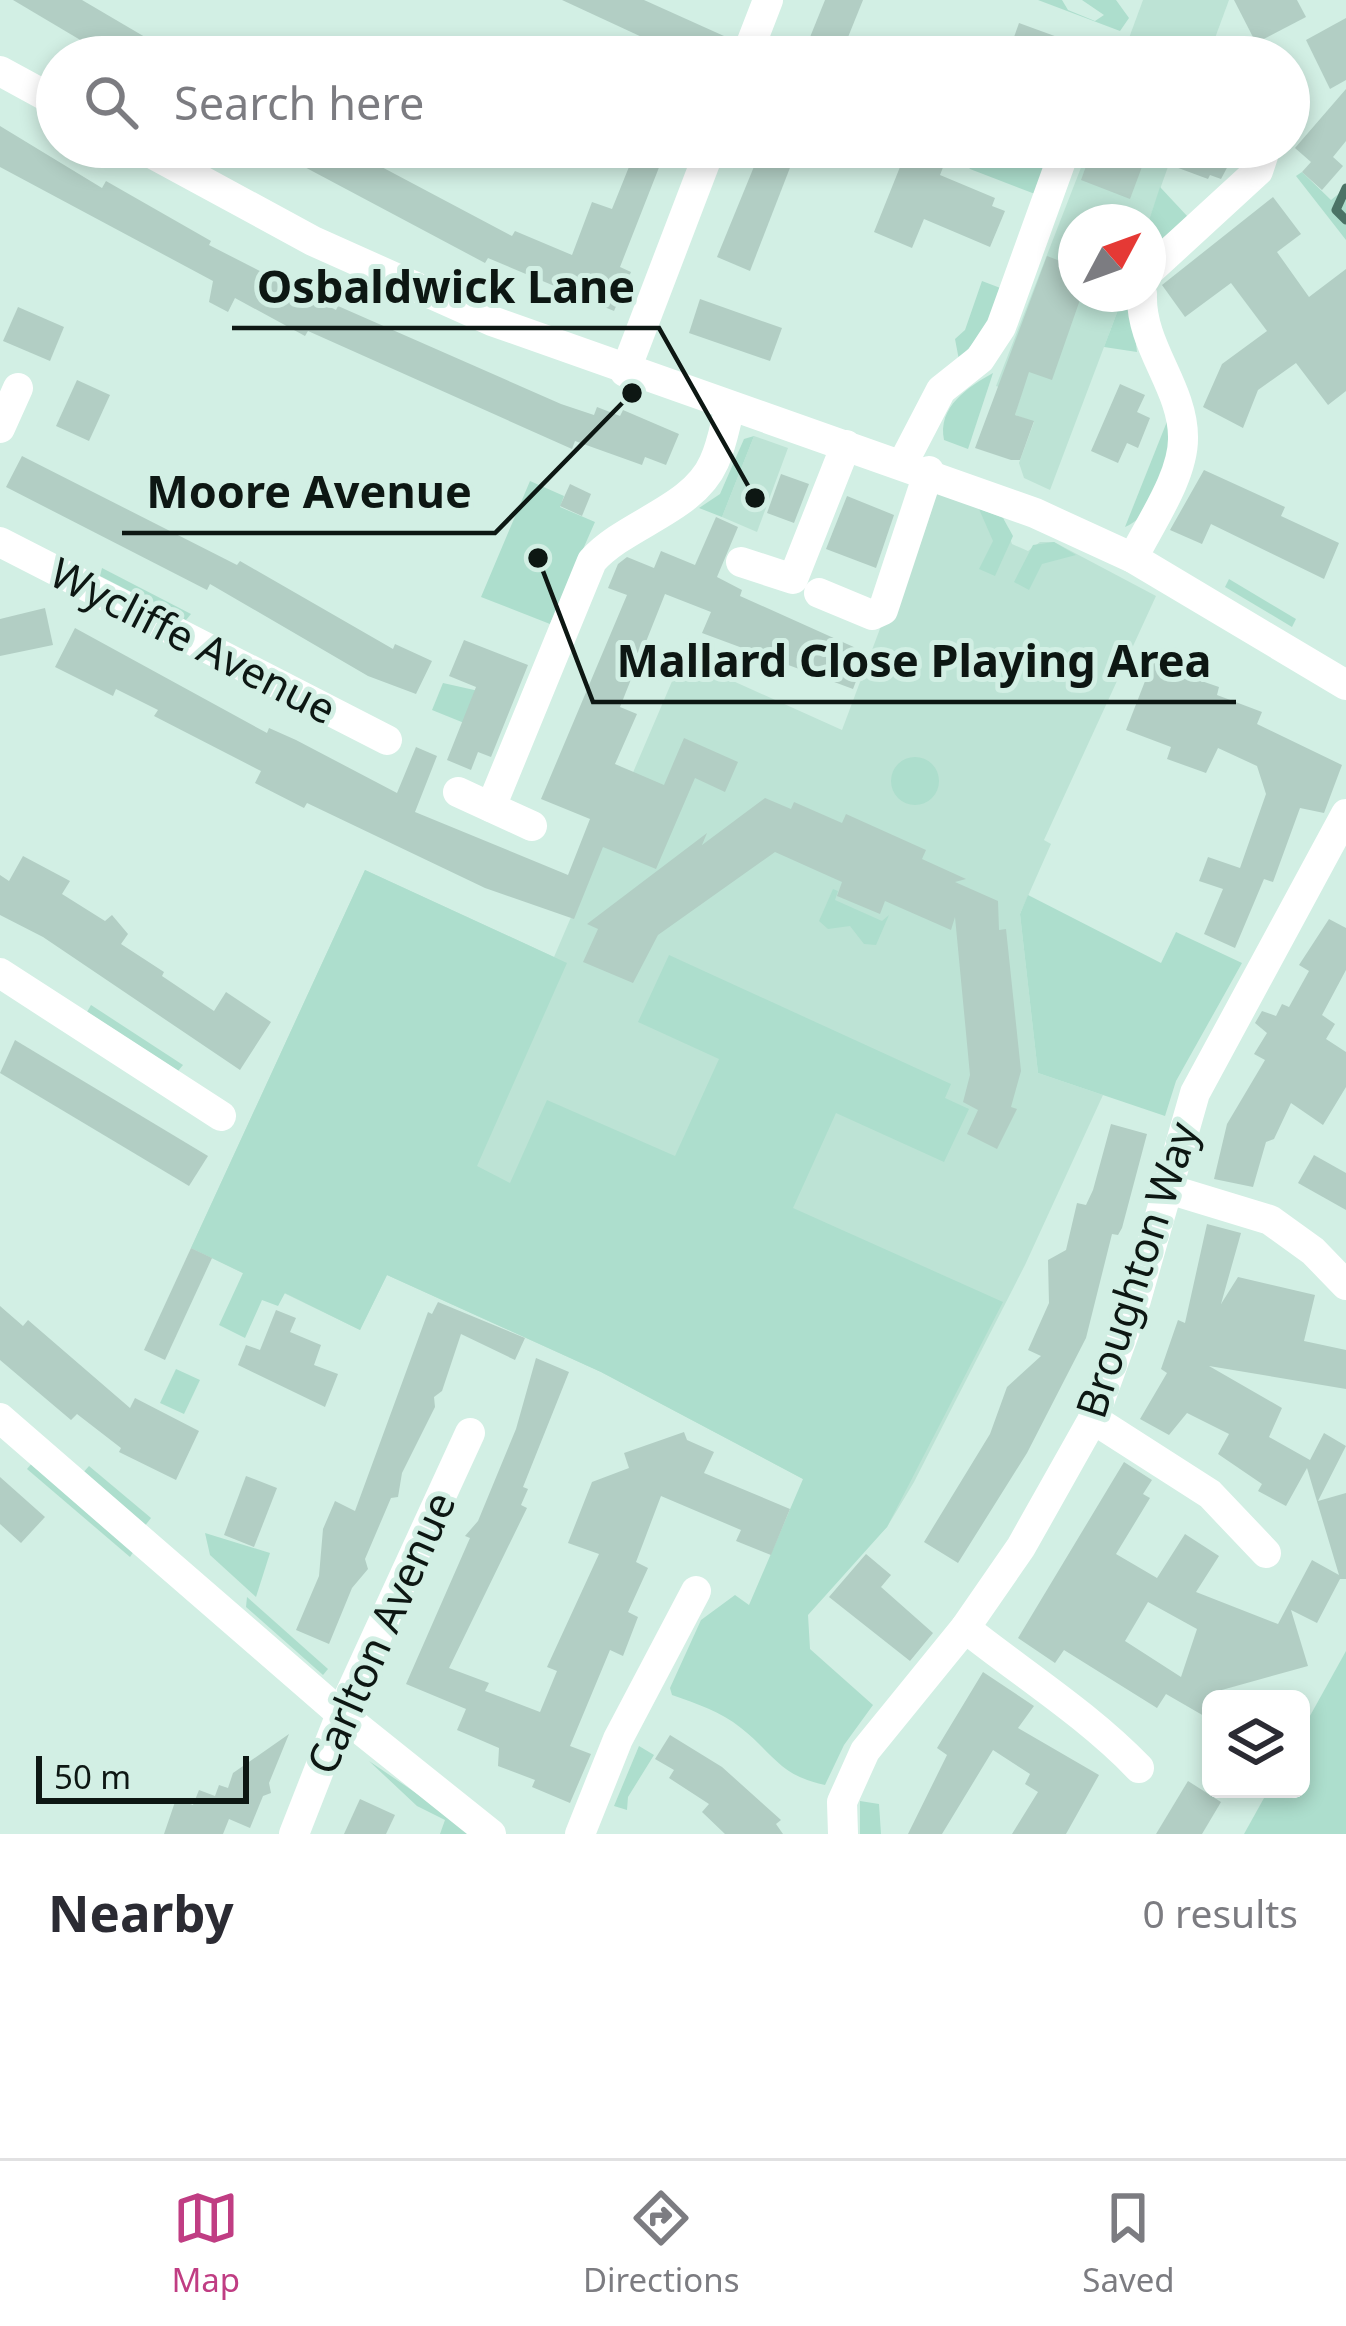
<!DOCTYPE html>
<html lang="en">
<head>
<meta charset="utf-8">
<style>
	body { margin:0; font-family:"Noto Sans",sans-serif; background:#f2f2f3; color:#2b2b33 }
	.controls { position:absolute; right:36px; bottom:36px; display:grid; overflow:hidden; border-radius:18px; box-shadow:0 6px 18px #0003 }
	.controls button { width:108px; height:108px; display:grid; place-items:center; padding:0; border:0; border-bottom:3px solid #e1e1e2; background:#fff; color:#2b2b33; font:60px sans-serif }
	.compass { position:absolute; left:1058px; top:204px; width:108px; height:108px; border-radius:50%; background:#fff; box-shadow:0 6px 18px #0003; rotate:49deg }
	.scale { position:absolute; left:36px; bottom:30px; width:213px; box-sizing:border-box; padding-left:12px; border:6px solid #0d1713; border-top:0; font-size:33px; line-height:42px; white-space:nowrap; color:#0d1713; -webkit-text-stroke:9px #d2efe4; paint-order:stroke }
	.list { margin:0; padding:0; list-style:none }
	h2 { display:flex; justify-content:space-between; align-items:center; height:156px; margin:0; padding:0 48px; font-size:51px }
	h2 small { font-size:39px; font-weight:400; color:#7c7c81 }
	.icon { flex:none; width:66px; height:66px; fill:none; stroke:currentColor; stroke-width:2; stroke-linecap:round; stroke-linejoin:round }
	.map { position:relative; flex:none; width:1346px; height:1834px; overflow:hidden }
	.search { position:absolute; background:#fff; box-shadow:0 6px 18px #0003; left:36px; right:36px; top:36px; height:132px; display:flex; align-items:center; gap:30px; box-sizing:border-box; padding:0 42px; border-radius:66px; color:#7c7c81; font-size:45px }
	.sheet { height:324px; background:#fff }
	nav { display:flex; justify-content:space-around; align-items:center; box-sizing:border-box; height:168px; border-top:3px solid #e1e1e2; background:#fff; font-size:33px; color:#7c7c81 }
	nav a { display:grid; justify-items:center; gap:6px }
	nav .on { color:#c03d83 }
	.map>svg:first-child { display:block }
	.built { fill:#bde3d5 }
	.green { fill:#addecd }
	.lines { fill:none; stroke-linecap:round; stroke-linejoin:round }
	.stream { stroke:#4b7366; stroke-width:9 }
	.building { fill:#b2cec4; fill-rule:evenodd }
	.minor { stroke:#fff; stroke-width:30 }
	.labels { text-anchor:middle; stroke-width:10; stroke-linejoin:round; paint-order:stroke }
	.street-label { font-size:42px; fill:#0d1713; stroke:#d2efe4 }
	.leader { fill:none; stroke:#0d1713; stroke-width:4.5 }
	.callout-dot { fill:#0d1713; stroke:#d2efe4; stroke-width:4.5 }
	.callout-label { font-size:45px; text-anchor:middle; font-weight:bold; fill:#0d1713; stroke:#d2efe4; stroke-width:10; stroke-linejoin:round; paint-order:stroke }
</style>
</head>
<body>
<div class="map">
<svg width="1346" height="1834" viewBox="0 0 1346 1834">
	<rect width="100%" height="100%" fill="#d2efe4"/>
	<g class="built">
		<polygon points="1143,0 1229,0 1208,57 1122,57"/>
		<polygon points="1089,147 1175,147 1148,223 1076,222 1076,294 1124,294 1050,490 1024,478 1019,463 1034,422 1015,415 1021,395 996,386"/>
		<polygon points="754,436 788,448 757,532 722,517"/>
		<polygon points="932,490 1003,518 1012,544 1028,551 1040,542 1054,542 1156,596 1044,840 1051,844 1020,914 1038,1073 1103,1095 1025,1265 914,1482 887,1527 865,1548 803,1479 601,1372 387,1275 360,1330 191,1248 365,870 554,957 682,658 842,730"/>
	</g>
	<g class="green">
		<polygon points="1038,0 1062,0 1068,10 1095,21 1104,15 1082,0 1116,0 1129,18 1120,31"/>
		<polygon points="965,147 1049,151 1035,194 970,169 961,157"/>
		<polygon points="1302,172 1331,200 1346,188 1346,240 1296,176"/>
		<polygon points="1160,187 1188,217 1148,250 1148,223"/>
		<polygon points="982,281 1003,289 988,325 959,360 955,339 965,330"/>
		<polygon points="1124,294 1130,294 1137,352 1104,347"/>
		<path d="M993,373L968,449L944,440C937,407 968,387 993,373Z"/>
		<path d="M1168,419C1175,450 1158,514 1125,527Z"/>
		<polygon points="754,436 722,517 699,508 720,494 744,439"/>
		<polygon points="530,481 564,496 560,507 595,522 550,624 481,597"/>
		<polygon points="979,509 1003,518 1013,536 995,576 979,569 993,541"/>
		<polygon points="1054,542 1076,555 1042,564 1029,590 1014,582 1033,545"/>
		<polygon points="102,568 191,614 186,620 100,576"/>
		<polygon points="1229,579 1296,619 1292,627 1225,587"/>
		<polygon points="443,683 492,694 479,729 432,710"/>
		<circle cx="915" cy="781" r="24"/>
		<path d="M365,870L567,963L477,1166L510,1183L547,1100L675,1156L719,1059L638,1022L669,955L951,1084L945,1098L969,1109L944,1162L836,1113L793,1208L1003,1302L887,1527L808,1615L810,1649L873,1705L844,1745L825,1785C779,1775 775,1755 741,1728C720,1711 697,1704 672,1695L670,1688L701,1620L735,1595L749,1605L803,1479L601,1372L387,1275L360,1330L285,1293L278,1306L262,1300L245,1338L219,1325L243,1273L191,1248Z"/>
		<polygon points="833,889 838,891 835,900 882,921 889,915 876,945 864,944 850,926 828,929 819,921"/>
		<polygon points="1028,895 1161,963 1176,932 1242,963 1176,1081 1165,1116 1038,1073 1020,914"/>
		<polygon points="91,1005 183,1065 178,1071 87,1012"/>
		<polygon points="176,1369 200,1380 184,1414 160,1403"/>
		<polygon points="33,1462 134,1551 130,1557 27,1469"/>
		<polygon points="89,1466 151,1518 144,1527 82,1474"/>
		<polygon points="205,1533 270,1553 256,1597 210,1555"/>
		<polygon points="247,1597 328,1669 323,1675 246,1607"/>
		<polygon points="1346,1651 1346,1834 1244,1834 1269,1789 1301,1789 1301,1732"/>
		<polygon points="639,1746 654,1755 628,1797 627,1810 614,1806"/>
		<polygon points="369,1761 476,1834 440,1834 445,1820 417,1806"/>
		<polygon points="860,1801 879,1804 881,1834 860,1834"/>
	</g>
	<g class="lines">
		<polyline class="stream" points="1346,188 1336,210 1346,220"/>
	</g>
	<g class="building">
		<polygon points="13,0 82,0 179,57 109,57"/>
		<polygon points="562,0 644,0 724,36 715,57 685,57"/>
		<polygon points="825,0 863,0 840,57 802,57"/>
		<polygon points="1234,0 1297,0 1306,17 1256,43"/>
		<polygon points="1346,18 1346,80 1330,89 1306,40"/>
		<polygon points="1019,23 1104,54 1103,57 1007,57"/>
		<polygon points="1346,89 1346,141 1333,157 1343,166 1322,190 1302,172 1311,162 1295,148"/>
		<polygon points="0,126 102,188 106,181 211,241 209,245 336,310 338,306 561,404 594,415 597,407 620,416 623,410 679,434 666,465 645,457 642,465 575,441 572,449 308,331 305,336 235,298 228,312 209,302 213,281 0,167"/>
		<polygon points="267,147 344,147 512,236 515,231 572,255 592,202 612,209 637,147 667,147 620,267 631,272 614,311 488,258 485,263"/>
		<polygon points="762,147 798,147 750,271 717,257"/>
		<polygon points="908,147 951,147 940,175 995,198 992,206 1005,211 990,247 924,219 912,248 874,232"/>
		<polygon points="1093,147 1238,147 1221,179 1210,175 1208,179 1146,156 1130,199 1081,180"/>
		<polygon points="1273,197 1301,234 1277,252 1309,297 1346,269 1346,391 1328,405 1296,363 1258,390 1243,428 1203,407 1222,364 1267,331 1231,283 1185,317 1162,285"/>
		<polygon points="1047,256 1076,267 1076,294 1082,294 1052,380 1029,372 1015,415 1034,421 1020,460 1011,460 975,448"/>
		<polygon points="700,299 782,328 770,361 689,333"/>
		<polygon points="18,307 64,327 50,361 3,341"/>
		<polygon points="77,380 110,395 89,441 56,426"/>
		<polygon points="1120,384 1145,395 1137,412 1150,418 1138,448 1127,443 1118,463 1091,451"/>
		<polygon points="22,456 237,565 240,561 393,649 395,644 432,661 416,694 368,676 210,584 207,590 6,487"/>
		<polygon points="1204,470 1285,507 1281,516 1339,543 1324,579 1211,524 1202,544 1170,530"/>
		<polygon points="781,474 809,484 794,523 767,513"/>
		<polygon points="570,484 591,494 582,516 560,506"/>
		<polygon points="847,496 894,515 876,568 826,549"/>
		<polygon points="716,517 738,527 717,577 742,590 740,596 867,653 853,689 702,633 711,612 665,594 620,707 637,714 615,764 664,785 684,738 738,762 725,792 695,778 656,869 603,847 574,919 485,888 307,803 304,808 255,783 261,771 154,716 158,710 116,689 113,696 55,667 75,628 267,733 269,728 296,740 397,793 416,747 437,756 415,812 568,875 590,819 541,799 627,595 608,588 618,564 627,557 654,568 661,551 695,565"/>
		<polygon points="45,608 53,645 0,656 0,619"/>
		<polygon points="464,640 528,665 491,757 478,752 471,770 447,760 476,687 449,676"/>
		<polygon points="1156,653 1185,664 1181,674 1219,687 1217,695 1262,712 1257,724 1342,765 1324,813 1300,808 1273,882 1264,879 1235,948 1204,934 1223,889 1199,881 1208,857 1240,868 1266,794 1257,766 1218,748 1206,773 1167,759 1171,747 1126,730"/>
		<polygon points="765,798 791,809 794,802 842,823 846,814 926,850 922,859 966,879 955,882 998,901 999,930 1006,929 1021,1071 1011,1107 1017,1109 997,1149 967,1134 978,1110 963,1102 970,1075 955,917 951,930 885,901 880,914 837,896 842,882 775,852 658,935 633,983 583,962 598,929 587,924 707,833 702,845"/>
		<polygon points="23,856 70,881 62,894 105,921 112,915 128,934 121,944 164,972 162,976 214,1011 226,992 271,1022 240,1070 43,937 0,915 0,875 9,881"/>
		<polygon points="1329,919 1346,928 1346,970 1322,1015 1335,1024 1326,1039 1346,1052 1346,1087 1323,1125 1291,1103 1274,1139 1266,1142 1253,1187 1214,1179 1227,1124 1265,1060 1254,1054 1267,1033 1255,1023 1262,1011 1276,1016 1282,1004 1289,1007 1309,971 1299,965"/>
		<polygon points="15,1040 208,1156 189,1186 0,1073"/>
		<polygon points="1111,1124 1147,1134 1122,1228 1118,1235 1112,1234 1086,1338 1027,1453 958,1563 924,1542 990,1434 1007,1387 1041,1356 1028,1350 1049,1303 1048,1260 1066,1250 1077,1203 1086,1205 1093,1190"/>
		<polygon points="1314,1155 1346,1173 1346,1210 1298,1183"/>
		<path d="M1207,1224L1241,1233L1221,1304L1238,1277L1315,1295L1304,1341L1346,1350V1389L1209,1366L1282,1408L1269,1437L1310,1460L1324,1433L1346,1446L1318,1501L1346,1493V1579H1340L1317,1623L1291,1610L1308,1666L1211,1693V1720L1166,1694L1157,1708L1064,1650L1055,1663L1018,1638L1124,1462L1152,1480L1143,1494L1150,1498L1116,1554L1157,1578L1185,1534L1219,1556L1196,1592L1278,1624L1312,1560L1339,1575L1307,1468L1286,1506L1258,1491L1262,1484L1218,1454L1229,1434L1187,1413L1169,1435L1140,1419L1167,1373L1161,1369L1178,1320L1185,1323ZM1148,1602L1197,1629L1181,1677L1125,1641Z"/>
		<polygon points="191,1248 212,1258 165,1360 144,1350"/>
		<polygon points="438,1302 525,1338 515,1360 461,1334 442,1391 434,1397 435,1407 402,1473 398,1497 391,1498 365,1559 368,1569 352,1588 329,1644 296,1630 319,1576 323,1529 335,1501 355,1511 428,1312 432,1314"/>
		<polygon points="0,1306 23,1326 28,1320 130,1408 135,1398 199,1431 176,1480 119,1452 121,1448 77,1414 71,1420 0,1360"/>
		<polygon points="276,1310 296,1318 290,1332 321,1345 314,1365 338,1374 325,1407 238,1365 246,1345 260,1350"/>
		<polygon points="536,1358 569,1372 523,1487 528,1489 521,1505 527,1508 449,1668 489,1683 485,1691 540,1712 557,1671 547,1667 599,1554 568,1543 592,1482 629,1468 624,1453 684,1432 687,1440 714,1452 704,1473 790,1509 771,1555 736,1541 741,1530 661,1496 636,1562 648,1568 628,1612 638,1617 623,1656 610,1650 570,1746 591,1754 570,1803 532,1787 535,1780 498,1766 499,1748 457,1730 466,1709 406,1684 470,1538 465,1536 478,1521 516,1429"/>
		<polygon points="246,1476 277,1488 254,1547 224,1535"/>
		<polygon points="0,1477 45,1517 21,1543 0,1524"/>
		<polygon points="866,1554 891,1575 881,1587 933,1633 910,1661 829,1597"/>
		<polygon points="983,1672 1034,1706 1018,1728 1099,1775 1066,1834 1012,1834 1038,1792 1025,1784 1030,1774 993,1750 942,1834 908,1834 947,1755 937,1748"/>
		<polygon points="289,1734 269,1783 271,1793 263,1796 250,1828 229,1819 223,1834 164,1834 176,1799 193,1805 199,1790 215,1796 219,1785 228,1788 233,1773"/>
		<polygon points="670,1735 722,1767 781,1820 776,1824 783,1834 725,1834 702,1812 709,1804 669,1778 674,1770 655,1759"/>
		<polygon points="1188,1781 1221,1802 1202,1834 1156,1834"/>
		<polygon points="360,1799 395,1815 386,1834 344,1834"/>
	</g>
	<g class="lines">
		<g class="minor">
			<polyline points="746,57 768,0"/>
			<polyline points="0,71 57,102"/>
			<polyline points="1289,104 1291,102"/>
			<polyline points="140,147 313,241 492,321 1035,513 1133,558 1346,685"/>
			<polyline points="1148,272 1258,171 1266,147"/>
			<polyline points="625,372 711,147"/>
			<polyline points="0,428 18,388"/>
			<polyline points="903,463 941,390 980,359 1001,327 1066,147"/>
			<polyline points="0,542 387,740"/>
			<path d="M1133,558C1149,525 1184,476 1183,437C1183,387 1140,346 1142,294"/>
			<polyline points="741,562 793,579 846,445"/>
			<polyline points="819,593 872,615 883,610 929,471"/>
			<polyline points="458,792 532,826"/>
			<path d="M491,807L592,561C626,523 693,510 714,462C722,445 725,425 730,407"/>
			<polyline points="0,973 221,1116"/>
			<polyline points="1165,1188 1270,1220 1313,1251 1346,1285"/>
			<polyline points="0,1418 341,1714 491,1834"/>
			<polyline points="1093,1419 1210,1494 1266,1553"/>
			<path d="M965,1628C1023,1674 1088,1715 1139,1768"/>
			<polyline points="294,1834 341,1714 470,1433"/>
			<polyline points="580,1834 618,1739 696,1591"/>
			<polyline points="843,1834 842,1802 865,1751 965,1628 1021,1547 1093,1419 1136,1300 1195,1093 1346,814"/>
		</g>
	</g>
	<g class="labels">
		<g class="street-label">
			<text transform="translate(193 641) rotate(27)" y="15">Wycliffe Avenue</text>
			<text transform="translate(1137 1270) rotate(-72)" y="15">Broughton Way</text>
			<text transform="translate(381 1633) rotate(-66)" y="15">Carlton Avenue</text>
		</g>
	</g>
	<path class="leader" d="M755 498L659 328H232M632 393L495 533H122M538 558L593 702H1236"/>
	<g class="callout-dot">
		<circle cx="755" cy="498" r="12"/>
		<circle cx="632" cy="393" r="12"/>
		<circle cx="538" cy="558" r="12"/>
	</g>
	<g class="callout-label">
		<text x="446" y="303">Osbaldwick Lane</text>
		<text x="309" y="508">Moore Avenue</text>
		<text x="914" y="677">Mallard Close Playing Area</text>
	</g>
</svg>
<div class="controls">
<button><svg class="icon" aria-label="layers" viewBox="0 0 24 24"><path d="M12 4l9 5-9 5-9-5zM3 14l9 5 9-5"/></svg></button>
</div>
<svg class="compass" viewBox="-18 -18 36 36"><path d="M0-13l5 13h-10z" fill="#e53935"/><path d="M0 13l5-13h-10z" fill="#7c7c81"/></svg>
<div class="scale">50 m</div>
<div class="search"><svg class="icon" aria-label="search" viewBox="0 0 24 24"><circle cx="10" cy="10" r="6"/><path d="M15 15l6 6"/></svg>Search here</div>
</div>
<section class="sheet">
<h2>Nearby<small>0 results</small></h2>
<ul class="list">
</ul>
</section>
<nav>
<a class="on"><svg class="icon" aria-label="map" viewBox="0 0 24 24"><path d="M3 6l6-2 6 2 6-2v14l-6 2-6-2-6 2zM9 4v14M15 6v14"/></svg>Map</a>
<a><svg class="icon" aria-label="directions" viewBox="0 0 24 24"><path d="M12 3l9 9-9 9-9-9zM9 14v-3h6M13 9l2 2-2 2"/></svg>Directions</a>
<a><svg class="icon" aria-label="saved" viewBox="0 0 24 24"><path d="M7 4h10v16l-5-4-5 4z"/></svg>Saved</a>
</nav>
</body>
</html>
